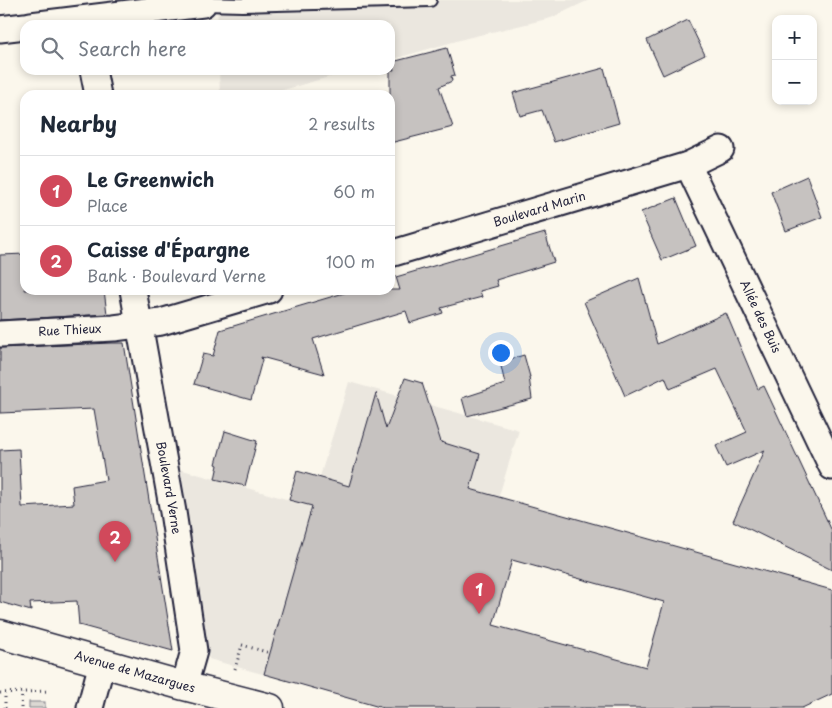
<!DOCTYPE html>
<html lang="en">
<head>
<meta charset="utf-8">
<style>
	body { margin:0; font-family:"Playpen Sans",sans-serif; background:#f6f6f7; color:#1f2937 }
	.controls { position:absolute; right:15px; top:15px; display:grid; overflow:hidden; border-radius:10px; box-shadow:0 2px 8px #0003 }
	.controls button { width:45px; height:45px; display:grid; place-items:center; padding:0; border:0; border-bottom:1px solid #e0e1e3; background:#fff; color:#1f2937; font:25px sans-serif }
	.you { position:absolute; left:500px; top:352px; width:18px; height:18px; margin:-12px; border:4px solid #fff; border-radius:50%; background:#1a73e8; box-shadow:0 0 0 8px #1a73e833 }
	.badge { display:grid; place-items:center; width:32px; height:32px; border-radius:50%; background:#d1495b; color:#fff; font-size:16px; font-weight:700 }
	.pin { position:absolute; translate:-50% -41px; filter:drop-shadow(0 1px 2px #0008) }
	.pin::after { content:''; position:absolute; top:26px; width:18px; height:15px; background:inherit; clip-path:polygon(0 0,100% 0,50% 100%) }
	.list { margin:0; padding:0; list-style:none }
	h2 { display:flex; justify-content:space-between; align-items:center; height:65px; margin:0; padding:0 20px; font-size:21px }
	h2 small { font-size:16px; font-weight:400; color:#747a83 }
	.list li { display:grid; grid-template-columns:32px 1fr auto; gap:15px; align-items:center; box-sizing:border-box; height:70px; padding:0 20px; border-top:1px solid #e0e1e3 }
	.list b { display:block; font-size:19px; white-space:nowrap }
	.list p { margin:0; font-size:16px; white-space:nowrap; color:#747a83 }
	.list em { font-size:16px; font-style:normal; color:#747a83 }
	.icon { flex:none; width:28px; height:28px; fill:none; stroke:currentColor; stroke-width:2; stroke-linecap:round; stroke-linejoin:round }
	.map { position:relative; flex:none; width:832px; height:708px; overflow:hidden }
	.search { position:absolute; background:#fff; box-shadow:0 2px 8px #0003; left:20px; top:20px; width:375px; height:55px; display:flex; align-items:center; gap:12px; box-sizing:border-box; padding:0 18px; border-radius:15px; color:#747a83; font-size:19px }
	.panel { position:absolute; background:#fff; box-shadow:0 2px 8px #0003; left:20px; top:90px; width:375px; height:205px; border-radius:15px }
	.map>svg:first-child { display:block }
	.built { fill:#ebe7df }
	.green { fill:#dbd8d3; stroke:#7e7d87 }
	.building { fill:#c6c2c0; stroke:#22223b; fill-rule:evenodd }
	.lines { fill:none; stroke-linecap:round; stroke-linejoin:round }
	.lane-casing { stroke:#22223b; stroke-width:16 }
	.street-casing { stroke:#22223b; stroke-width:29 }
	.secondary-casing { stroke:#22223b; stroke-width:31 }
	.path { stroke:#22223b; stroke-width:3; stroke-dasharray:1 4; stroke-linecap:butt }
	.lane { stroke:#fbf7ec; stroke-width:12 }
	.street { stroke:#fbf7ec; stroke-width:25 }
	.secondary { stroke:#fbf7ec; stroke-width:28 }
	.labels { text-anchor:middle; stroke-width:5; stroke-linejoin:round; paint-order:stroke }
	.street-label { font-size:12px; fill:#22223b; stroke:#fbf7ec }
</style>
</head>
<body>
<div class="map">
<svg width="832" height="708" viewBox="0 0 832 708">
	<rect width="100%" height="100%" fill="#fbf7ec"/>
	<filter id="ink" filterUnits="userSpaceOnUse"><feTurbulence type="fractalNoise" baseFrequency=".02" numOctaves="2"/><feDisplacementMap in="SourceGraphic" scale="10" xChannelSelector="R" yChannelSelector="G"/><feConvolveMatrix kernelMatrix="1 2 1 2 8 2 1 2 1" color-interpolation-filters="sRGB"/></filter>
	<g filter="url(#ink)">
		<g class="built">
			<polygon points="217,0 589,0 551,18 467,38 390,60 390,25 218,25"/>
			<polygon points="219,70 353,70 266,95 220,95"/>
			<polygon points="349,382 519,430 473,581 437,708 383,708 209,659 179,469 311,506"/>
		</g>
		<rect class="green" x="29" y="702" width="16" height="6"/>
		<g class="building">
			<polygon points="688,20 705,55 663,75 647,40"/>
			<polygon points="447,48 455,75 451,76 452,81 439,87 453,127 390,143 390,70 394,70 392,62"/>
			<polygon points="604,68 619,123 554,142 542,110 520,116 513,93"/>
			<polygon points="807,176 822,217 786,231 771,192"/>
			<polygon points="676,198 696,246 662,260 641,212"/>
			<polygon points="545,233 554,262 496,280 498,286 480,291 482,297 441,308 443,313 410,323 406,311 313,339 324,374 261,357 262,360 251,400 194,384 203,354 213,356 220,330 354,290 400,290 396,277"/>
			<polygon points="25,254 25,290 104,290 107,314 0,320 0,255"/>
			<polygon points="639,278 657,344 726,313 758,389 764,386 832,531 832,570 733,521 765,450 726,467 716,446 747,432 717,369 670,389 665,377 625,396 584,302"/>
			<polygon points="111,343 124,343 173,651 79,625 77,601 30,603 31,611 0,602 0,450 19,449 22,507 74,504 72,486 106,480 94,409 0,413 0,348"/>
			<polygon points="524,355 530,377 529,377 532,399 467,416 462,398 505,384 500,362"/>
			<path d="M405,378L422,383L441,442L480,454L470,489L832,590V694L802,708H383L264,674L312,506L289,500L297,471L349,486L376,393L386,429ZM512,560L664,602L646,667L493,625Z"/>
			<polygon points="225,431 257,441 245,486 215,479 218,465 216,464"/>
		</g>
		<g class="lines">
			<g class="lane-casing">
				<polyline id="lane" points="203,4 243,5 430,0"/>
			</g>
			<g class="street-casing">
				<g id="street">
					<polyline points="31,25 203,4"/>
					<polyline points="0,29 25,26"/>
					<polyline points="93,70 98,95"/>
					<path id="s1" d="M688,165L832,467"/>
					<path id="s2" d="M390,254L688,165L721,149"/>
					<path id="s3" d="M133,290L173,512L194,651L184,686"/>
					<path id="s4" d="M0,334L114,328L161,322L269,290"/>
					<polyline points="90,708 102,663"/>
				</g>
			</g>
			<g class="secondary-casing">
				<g id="secondary">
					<path id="s5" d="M0,634L184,686L270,708"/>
				</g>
			</g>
			<g class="path">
				<polyline points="235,669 242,645 270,653"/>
				<polyline points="0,693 49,691"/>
				<polyline points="5,708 5,693"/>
				<polyline points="21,708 22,693"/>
			</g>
			<use href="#lane" class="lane"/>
			<use href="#street" class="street"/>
			<use href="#secondary" class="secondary"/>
		</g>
	</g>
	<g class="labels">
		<g class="street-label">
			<text dy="4" stroke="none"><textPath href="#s2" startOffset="156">Boulevard Marin</textPath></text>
			<text dy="4" stroke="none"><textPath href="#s1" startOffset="168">Allée des Buis</textPath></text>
			<text dy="4" stroke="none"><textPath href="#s4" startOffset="70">Rue Thieux</textPath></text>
			<text dy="4" stroke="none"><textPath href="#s3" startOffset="201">Boulevard Verne</textPath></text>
			<text dy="4" stroke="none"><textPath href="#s5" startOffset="140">Avenue de Mazargues</textPath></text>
		</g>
	</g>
</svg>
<div class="controls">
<button>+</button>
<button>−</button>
</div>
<div class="you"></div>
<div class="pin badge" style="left:479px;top:614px">1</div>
<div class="pin badge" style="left:115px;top:562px">2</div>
<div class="search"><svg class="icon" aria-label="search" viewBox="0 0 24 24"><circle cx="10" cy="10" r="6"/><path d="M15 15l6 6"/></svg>Search here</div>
<section class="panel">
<h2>Nearby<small>2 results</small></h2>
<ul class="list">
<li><span class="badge">1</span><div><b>Le Greenwich</b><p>Place</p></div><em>60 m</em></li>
<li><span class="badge">2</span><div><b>Caisse d'Épargne</b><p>Bank · Boulevard Verne</p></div><em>100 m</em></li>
</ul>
</section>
</div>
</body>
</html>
